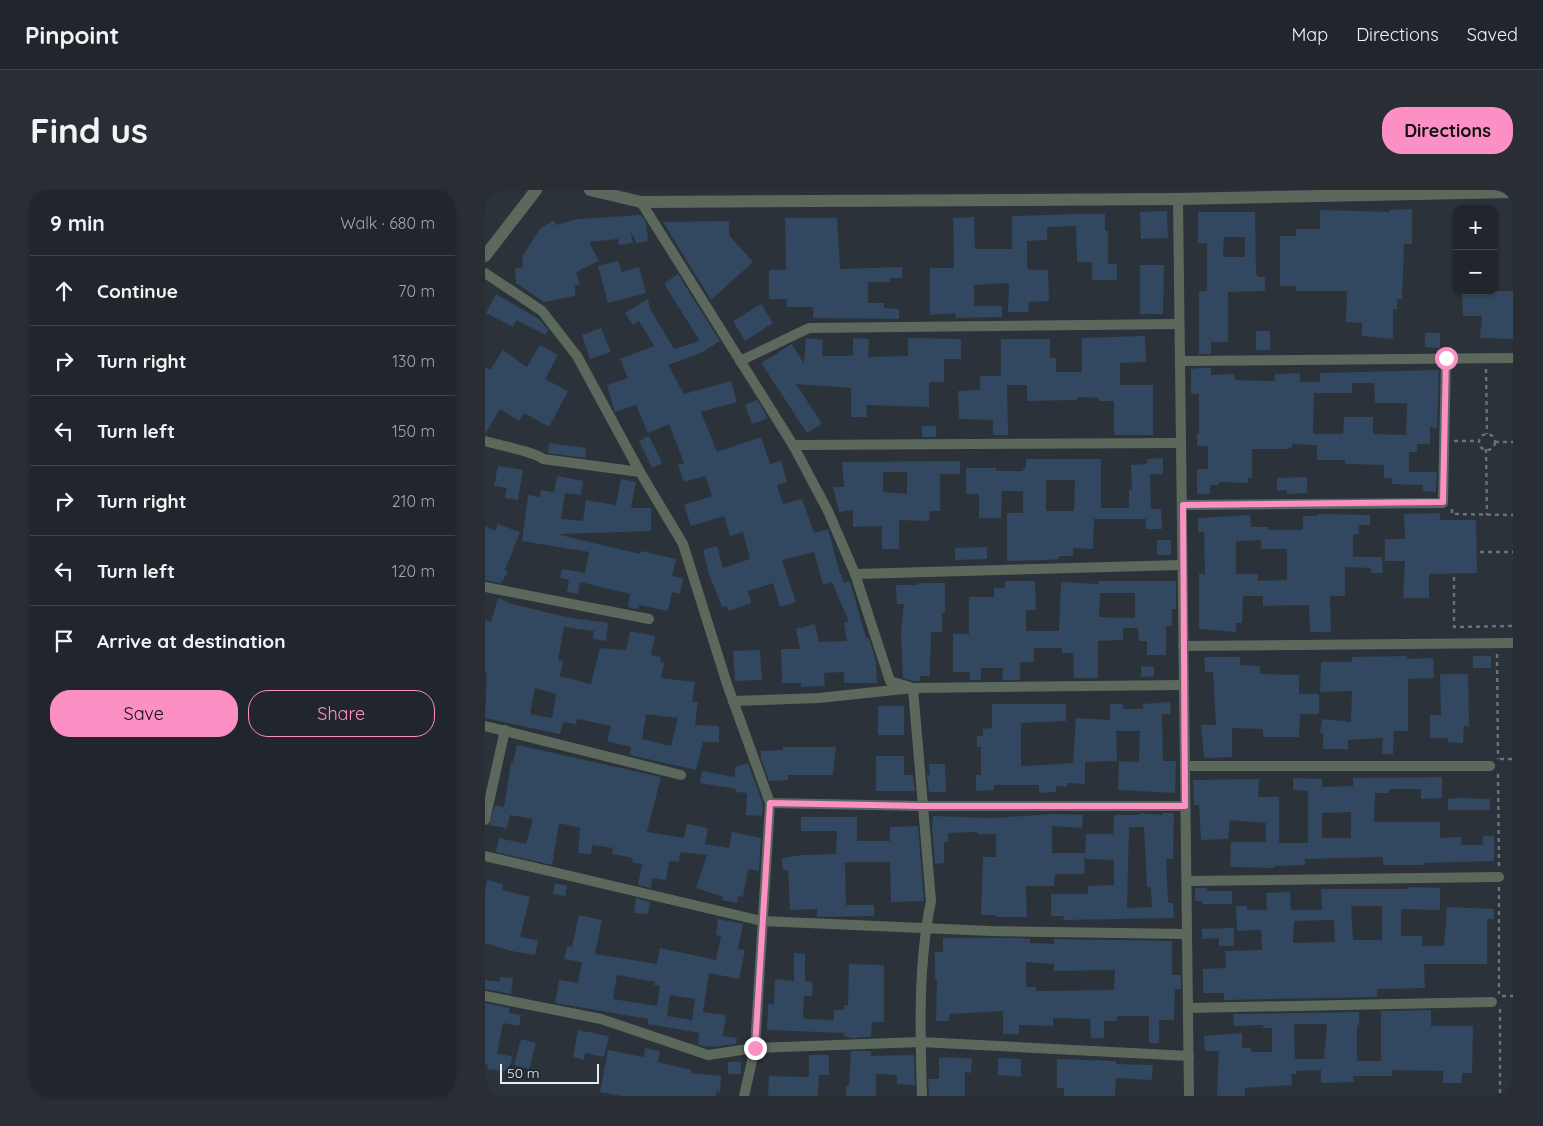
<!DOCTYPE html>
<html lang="en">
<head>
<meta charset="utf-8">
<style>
	body { margin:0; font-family:Quicksand,sans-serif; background:#282e33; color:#f1f3f6 }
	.controls { position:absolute; right:15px; top:15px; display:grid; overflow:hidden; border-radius:10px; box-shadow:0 1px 4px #0004 }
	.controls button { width:45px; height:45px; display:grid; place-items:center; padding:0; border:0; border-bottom:1px solid #3d4347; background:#20262b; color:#f1f3f6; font:25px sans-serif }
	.scale { position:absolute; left:15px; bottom:12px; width:99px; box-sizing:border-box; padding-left:5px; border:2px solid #e7ebf0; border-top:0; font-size:14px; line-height:18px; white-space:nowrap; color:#e7ebf0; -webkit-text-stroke:4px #22282f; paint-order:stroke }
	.stop { position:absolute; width:15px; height:15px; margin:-11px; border:4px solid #fc8fc3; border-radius:50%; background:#fff }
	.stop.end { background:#fc8fc3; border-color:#fff; box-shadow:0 1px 5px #0008 }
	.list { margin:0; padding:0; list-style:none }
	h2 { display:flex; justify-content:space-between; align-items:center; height:65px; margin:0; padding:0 20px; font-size:21px }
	h2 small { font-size:16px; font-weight:400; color:#a2a5a9 }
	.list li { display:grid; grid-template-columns:32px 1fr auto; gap:15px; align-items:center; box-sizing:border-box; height:70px; padding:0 20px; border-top:1px solid #3d4347 }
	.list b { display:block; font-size:19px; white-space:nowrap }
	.list em { font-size:16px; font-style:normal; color:#a2a5a9 }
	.actions { display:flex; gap:10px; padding:15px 20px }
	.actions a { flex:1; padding:11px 0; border:1px solid #fc8fc3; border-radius:20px; text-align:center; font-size:18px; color:#fc8fc3 }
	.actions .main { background:#fc8fc3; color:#111 }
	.icon { flex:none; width:28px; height:28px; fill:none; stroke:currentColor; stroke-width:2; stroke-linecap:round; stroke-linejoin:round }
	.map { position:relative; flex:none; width:1028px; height:906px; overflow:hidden; border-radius:20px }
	header { display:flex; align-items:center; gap:30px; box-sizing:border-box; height:70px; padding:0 25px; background:#20262b; border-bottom:1px solid #3d4347 }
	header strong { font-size:24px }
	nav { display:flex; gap:28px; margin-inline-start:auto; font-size:18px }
	.intro { display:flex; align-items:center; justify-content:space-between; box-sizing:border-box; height:120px; padding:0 30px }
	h1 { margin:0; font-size:35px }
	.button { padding:12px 22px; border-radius:20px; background:#fc8fc3; color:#111; font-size:18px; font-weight:700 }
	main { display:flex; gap:30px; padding:0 30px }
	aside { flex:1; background:#20262b; border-radius:20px; box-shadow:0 1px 4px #0004 }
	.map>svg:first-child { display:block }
	.building { fill:#314860; fill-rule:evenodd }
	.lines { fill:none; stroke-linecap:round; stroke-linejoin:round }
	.path { stroke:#6b7177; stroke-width:2.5; stroke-dasharray:4 4; stroke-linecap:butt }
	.minor { stroke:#5d685c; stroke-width:10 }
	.tertiary { stroke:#5d685c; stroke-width:12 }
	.route { stroke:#fc8fc3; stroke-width:6 }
</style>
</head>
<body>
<header>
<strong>Pinpoint</strong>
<nav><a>Map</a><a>Directions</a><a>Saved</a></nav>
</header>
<div class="intro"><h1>Find us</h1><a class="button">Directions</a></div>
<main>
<aside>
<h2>9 min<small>Walk · 680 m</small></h2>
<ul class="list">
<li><svg class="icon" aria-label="ahead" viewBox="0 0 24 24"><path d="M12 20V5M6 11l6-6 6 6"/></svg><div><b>Continue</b></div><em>70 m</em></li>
<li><svg class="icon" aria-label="right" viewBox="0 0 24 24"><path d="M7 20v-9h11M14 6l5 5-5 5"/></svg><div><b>Turn right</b></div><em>130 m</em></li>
<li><svg class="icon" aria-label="left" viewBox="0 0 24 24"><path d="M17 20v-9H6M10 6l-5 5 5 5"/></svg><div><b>Turn left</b></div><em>150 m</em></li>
<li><svg class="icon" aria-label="right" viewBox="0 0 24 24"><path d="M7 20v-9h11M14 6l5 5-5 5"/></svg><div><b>Turn right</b></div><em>210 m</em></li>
<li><svg class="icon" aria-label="left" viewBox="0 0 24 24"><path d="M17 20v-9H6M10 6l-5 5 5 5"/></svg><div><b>Turn left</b></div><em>120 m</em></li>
<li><svg class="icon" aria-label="arrive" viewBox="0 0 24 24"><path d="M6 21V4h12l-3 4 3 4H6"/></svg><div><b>Arrive at destination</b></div></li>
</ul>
<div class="actions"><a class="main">Save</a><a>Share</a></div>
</aside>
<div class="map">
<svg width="1028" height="906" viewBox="0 0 1028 906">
	<rect width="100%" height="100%" fill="#2b3239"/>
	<g class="building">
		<polygon points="927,19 927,54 919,54 917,109 912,109 912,119 908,119 908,149 877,146 877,133 861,132 862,101 811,101 811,96 795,96 795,46 811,46 811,39 835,39 835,20 905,22 905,20"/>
		<polygon points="682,21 683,48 656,49 655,22"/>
		<path d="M713,22H770L771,84L773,87H780V101L743,102V152H726V164H714V101H722V53H713ZM739,47H760V67H738Z"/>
		<polygon points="592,24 620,24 620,41 623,41 623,74 632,74 632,90 607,90 607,72 592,72 591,36 562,37 562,50 542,51 542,78 544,80 563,80 564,111 544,112 543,122 523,122 524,93 489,95 489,116 517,116 517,127 471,128 470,123 445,125 445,78 469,78 468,28 489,27 490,59 527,59 527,26"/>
		<polygon points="156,25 161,32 163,51 152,53 145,41 148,53 134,55 133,49 104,52 114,71 91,82 95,94 90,96 90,106 59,112 31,93 30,79 38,77 37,66 55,39 69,30 71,35 93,29"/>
		<polygon points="300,28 352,28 355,79 417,77 417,88 405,88 405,92 383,92 383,113 399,113 399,118 414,119 414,129 328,128 328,117 302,117 302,109 284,109 284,80 301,80"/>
		<polygon points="244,31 244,45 268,72 226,110 178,32"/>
		<polygon points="133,71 137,82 154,77 161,103 123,113 113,76"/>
		<polygon points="655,75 679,75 678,124 655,124"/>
		<polygon points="193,84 235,151 216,163 183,175 199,204 246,191 252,212 216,222 232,262 276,247 285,274 296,271 302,292 292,295 298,314 317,309 329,343 343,339 354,380 359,393 365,391 381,448 384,448 391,471 392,493 359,493 359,482 339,483 340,496 316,497 316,493 297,493 296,459 315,459 311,439 330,434 334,452 362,451 359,433 364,432 347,392 338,395 329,362 297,370 311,412 295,417 288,393 263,401 266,413 243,421 242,416 237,417 224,384 218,360 232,356 238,378 265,369 258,342 245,346 239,326 206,336 199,315 227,306 220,286 199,292 193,275 199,273 184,234 163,243 151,215 130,222 122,195 143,188 135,169 169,156 154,131 148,135 140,123 163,109 165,119 189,159 215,151 181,97 180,93"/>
		<polygon points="977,101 1028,101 1028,149 995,148 997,126 978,126"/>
		<polygon points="11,104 54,129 63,140 61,145 31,130 28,137 1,123"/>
		<polygon points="276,114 288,133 260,151 248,131"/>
		<polygon points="116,138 126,162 105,169 97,145"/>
		<rect x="771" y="141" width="14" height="19"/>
		<polygon points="940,143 955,143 955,158 940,157"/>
		<polygon points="660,146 661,172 635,173 635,195 668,195 668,245 629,245 629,211 614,211 614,208 592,207 592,210 542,211 542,195 522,195 523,245 508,245 508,230 474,229 473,201 495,200 495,186 516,186 516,149 565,149 565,168 571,168 571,182 597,182 597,148"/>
		<polygon points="321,148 338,150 337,166 361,166 368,165 368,148 384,149 383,167 423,166 423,148 476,149 476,169 459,169 459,192 444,192 444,217 381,215 382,227 366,227 366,198 311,194 337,234 322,243 276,173 307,154 319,174"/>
		<polygon points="55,155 73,165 60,189 83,201 64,237 39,223 34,231 15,219 0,244 0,177 5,180 18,160 42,177"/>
		<path d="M714,178H726V185L749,184L750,190L790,191V184L815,183V192H835V183L954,180L952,238L945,237V254H932V262H924V282H952L951,302L938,301V295L907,294V288H899V275L860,274V270H832V255L807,254V257L801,259H767V288H763V293L734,292V295H725V304H712V279H723V256H712V244H714V204H706V179ZM867,193H889L890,213H922L921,245L888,244V227H859L858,244H828L829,203H867Z"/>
		<polygon points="272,210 283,228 267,234 260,215"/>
		<rect x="437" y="236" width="14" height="11"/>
		<polygon points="164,246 177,273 167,278 154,251"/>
		<polygon points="64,253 101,258 100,268 63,263"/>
		<path d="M678,268V284H665L666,319H676L677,339H661V329H609L608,359L588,358V366H574V369L564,370L522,371V323H538V301H517L516,328H494V304H481V278H511V281H538V278H541V269H616V318H644V300H647L646,275L662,274V269ZM561,290H590L589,321H561Z"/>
		<path d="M475,271V284H455V321H445L444,331L414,330V359H397V336L368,337V320L354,322L348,297H359L357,272ZM398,282H422V304L398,302Z"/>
		<polygon points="13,276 38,280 33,310 20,308 22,298 9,296"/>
		<polygon points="72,286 98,291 96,305 80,303 76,329 98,331 101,310 131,315 136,289 151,292 146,318 166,318 166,341 75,344 75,345 155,364 156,361 191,369 187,386 198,388 195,404 187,402 183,421 154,415 153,419 143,417 145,404 95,392 93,404 82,402 84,390 75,388 77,379 100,383 104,362 37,351 43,305 55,307 56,300 69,302"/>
		<polygon points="822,287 822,303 802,304 802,300 792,301 792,288"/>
		<polygon points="955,323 955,330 991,330 992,383 944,384 944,408 918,408 920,371 900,371 900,349 920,349 919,324"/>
		<path d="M833,324L885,325V335H873L874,344H868V367H897L898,383H886V378L860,377V406H845L846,442H825L824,415L778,416V406H758L757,433H751V442L714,439V384H720L719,342H713V328L765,325L766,337H783V340H818V326H833ZM776,350V359H802V390L773,391V384H751V351Z"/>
		<polygon points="13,334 35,342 20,380 23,382 16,393 0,390 0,336 10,341"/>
		<rect x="672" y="350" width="14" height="15"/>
		<polygon points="502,357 502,369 470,370 470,358"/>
		<path d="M520,391H550L551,420H541V441H574L576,392L613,394V391H691V419H687V436H681V465H662V451H654L653,438H638V450L613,451V488H589L588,463H577V458H549V472H535V490H517L518,478H496V490H485V482H468V444H484V407H509V398H520ZM615,403H650V428L614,427Z"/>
		<polygon points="433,393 460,393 460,423 457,423 457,442 446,442 445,486 435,486 435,491 429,491 418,488 416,443 419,414 412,414 411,395 433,395"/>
		<path d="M13,408L23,412V413L81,427L123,433L121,451L108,449L109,441L79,437L73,470L78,471L75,486L106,494L115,458L141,460L145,441L170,446L166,465L176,467L175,472L179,473L176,488L210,492L207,512H213L210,535L234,536V552H218L211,580L145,565L146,557L122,551L126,536L92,529L91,534L78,532L75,544L0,528L2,483H0V430L6,432ZM50,498L71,504L67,528L45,524ZM161,524L193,528L186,556L157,549Z"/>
		<polygon points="275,460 277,490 250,491 248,461"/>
		<polygon points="922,466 922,469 948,468 949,488 923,489 923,541 909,541 908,564 897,564 898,548 863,550 863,559 838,559 838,543 835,543 837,529 866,532 867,501 835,502 836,472 867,472 867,467"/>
		<rect x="988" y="466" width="18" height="12"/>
		<polygon points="719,467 755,467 755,475 775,476 775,484 814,485 814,504 834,504 834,524 815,524 814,547 778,547 778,539 747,538 747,567 719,568 716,535 731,535 728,482 720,482"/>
		<polygon points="656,476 669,477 669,486 656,487"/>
		<polygon points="955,484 983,484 984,536 979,536 978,553 963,552 963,548 945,548 945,525 956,525"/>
		<polygon points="685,512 686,524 677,524 678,571 691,571 690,603 633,600 634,571 654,572 655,541 631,541 632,571 600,572 600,594 582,593 582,597 571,596 571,602 554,603 554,595 509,595 509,600 491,601 491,585 496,585 496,557 492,557 492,546 498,546 498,539 507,538 507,514 581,514 581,531 536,533 536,576 542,576 588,573 591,528 625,530 625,514 638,514 638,519 658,519 658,514"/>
		<rect x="393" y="516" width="26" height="29"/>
		<polygon points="32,555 176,587 162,642 199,648 202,634 223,638 220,654 244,658 247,642 276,648 274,681 263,679 258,707 253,706 252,713 237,710 238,707 211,698 222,665 195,662 194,672 184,671 181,690 167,688 166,698 153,695 157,674 147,672 148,668 127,664 128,658 107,655 106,664 93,663 95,638 74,633 67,675 11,662 14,648 41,654 48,629 25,625 22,638 4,635 10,615 19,617 26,573 28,573"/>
		<polygon points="298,557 351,557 348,585 303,585 303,590 284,591 276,568 276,561 298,560"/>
		<polygon points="391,566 419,566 419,585 428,585 430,601 391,601"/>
		<polygon points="263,573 278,614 277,626 261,625 262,603 251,602 251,599 215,593 217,581 250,587 250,577"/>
		<polygon points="444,574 460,574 461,602 444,602 442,585 445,585"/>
		<path d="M957,587V608L936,609V599H904V603H890L889,632H955V648L976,647V655H998V646H1009V671L938,673V675H898V667L820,669V675L789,676V678L745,677L746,652H781V633L745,630L743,649L716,650L714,615H709L708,590L774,589L773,607H794V653H823V601L808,600V588L837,589V597L868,596V588ZM866,622V648H837V623Z"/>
		<polygon points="973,608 1005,609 1005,620 963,620 963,609"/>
		<path d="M655,623L677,625V623H689L688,669H681L683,713H688L689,728L578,730L579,726H566V704H603V696L629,695V670L600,669L601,644H628L629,625H654ZM644,637H659L662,697H666L667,717L642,718Z"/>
		<polygon points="569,624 598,625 597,638 567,636 567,663 600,663 599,684 570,684 569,696 541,696 542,727 511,727 511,725 496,725 498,667 511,667 511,644 492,644 492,642 463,643 463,652 459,652 459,673 450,674 447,636 448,626 508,628"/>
		<polygon points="316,627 372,627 372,651 405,651 405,637 433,636 439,711 406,712 405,672 366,672 360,673 361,715 389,715 389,726 332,727 332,719 305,720 303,680 298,680 297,668 317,665 351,664 352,641 316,641"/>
		<polygon points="2,690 18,694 17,700 45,707 35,747 53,750 50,765 26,761 0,753 0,702"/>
		<polygon points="70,693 82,696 80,706 68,704"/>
		<path d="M924,697L955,698V720L916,719V746H937V756H959L962,717L1009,719V729H1002V774H939L940,798L892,799V807L739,810V803H718V779L741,778L740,761L777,760L776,740L752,741L751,716H762V720H782L781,703L805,702L806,720H837L836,699H924ZM866,716H897V750H868ZM849,730L850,752L808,753L809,731Z"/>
		<polygon points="710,698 722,698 722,701 747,701 747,714 717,714 717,711 710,711"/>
		<polygon points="151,708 165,712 163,724 149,723"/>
		<path d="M94,725L117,730L110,764L172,774L175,758L231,770L236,746L231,745L233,729L258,734L253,759L260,760L254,789L224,783L218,822L241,825L238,846L252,848L251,854L228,857L218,856L213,854L214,843L163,834V829L70,813L74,790L93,793L97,772L79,769L82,756L87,757ZM132,785L170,792L169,795L175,796L172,816L128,809ZM185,805L210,809L207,830L182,826Z"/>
		<polygon points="749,738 749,756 734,756 734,748 717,749 717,739"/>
		<path d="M458,748H532L545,749V753L569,754V749L687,751V785H696V799H690L689,830H674V853H664V826H632V831H619V848H606L605,829L568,828V836L534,835V844H518V821L464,824V831H451L452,789H450V762H458ZM541,772L569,774V781L630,780L629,800L551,801V797H541Z"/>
		<polygon points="309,763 320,764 320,791 328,792 327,806 319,806 318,828 322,829 349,830 349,820 359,820 359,815 363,815 364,774 399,775 399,832 387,832 386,847 366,848 359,846 359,843 282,840 283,814 289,814 290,789 309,791"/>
		<polygon points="15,787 28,788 26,804 0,799 0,790 15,792"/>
		<polygon points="0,813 24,818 24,823 36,825 34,836 18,833 12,864 27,866 25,882 2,879 3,875 0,874"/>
		<path d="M946,820V836H988L987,883H977V893H958V881L907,880V886H868L869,892L836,893V880L811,881V884H806L807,895L760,898V906H732L734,861H720L719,846L757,843V858H766V862H787V838H778V835L749,836L748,824L874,822V835H872V871H896V821ZM809,834H842L839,869H810Z"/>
		<polygon points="93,840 124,846 119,867 100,863 99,870 88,867"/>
		<polygon points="36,849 51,853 44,879 29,875"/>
		<polygon points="160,858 175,861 173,872 206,880 206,883 236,886 235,902 232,901 231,906 136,906 115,902 123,860 159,867"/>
		<polygon points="366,861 386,861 386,866 429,865 430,895 412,894 412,885 391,884 391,906 361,906 361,896 364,896"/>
		<polygon points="324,865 344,865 344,885 334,885 333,906 283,906 284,886 324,887"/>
		<polygon points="465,867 487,869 486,883 480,882 480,906 444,906 443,889 454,889 454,868"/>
		<polygon points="513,868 536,869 536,887 513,885"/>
		<polygon points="572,869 631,871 631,874 668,875 667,890 631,888 630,906 579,906 579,898 572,898"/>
		<rect x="243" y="872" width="13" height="12"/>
	</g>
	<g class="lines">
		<g class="path">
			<polyline points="1001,179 1002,244"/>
			<circle cx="1002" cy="252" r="8"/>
			<polyline points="969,251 993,251"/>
			<polyline points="1010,252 1028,252"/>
			<polyline points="1001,259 1002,325"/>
			<polyline points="967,319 967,324 1028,325"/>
			<polyline points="995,362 1028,362"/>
			<polyline points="969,387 969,437 1028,436"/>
			<polyline points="1012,464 1013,569"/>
			<polyline points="1015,569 1028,569"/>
			<polyline points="1013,584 1014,676"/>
			<polyline points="1014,697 1014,804"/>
			<polyline points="1017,806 1028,806"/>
			<polyline points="1015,819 1015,906"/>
		</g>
		<g class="minor">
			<polyline points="693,9 704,906"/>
			<path d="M156,12L308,255L343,321L370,384L405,491L428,498L446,711C433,774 435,842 437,906"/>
			<polyline points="0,83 57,121 92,166 155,282 198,354 242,494 285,613 270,858 259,906"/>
			<polyline points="255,171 324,138 694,134"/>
			<polyline points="695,171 1028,168"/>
			<path d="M0,251C13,255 50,262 58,269L155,282"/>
			<polyline points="308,255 696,253"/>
			<polyline points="698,315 958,313 961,168"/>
			<polyline points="370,384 697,375"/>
			<polyline points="0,397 164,429"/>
			<polyline points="698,456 1028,453"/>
			<polyline points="248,511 334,508 428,498 699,495"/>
			<polyline points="0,536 196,585"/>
			<polyline points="701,576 1005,576"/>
			<polyline points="285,613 436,616 700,616"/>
			<polyline points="0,630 20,540"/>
			<polyline points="0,666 277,731 506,741 702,744"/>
			<polyline points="702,691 1014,687"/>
			<polyline points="0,806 116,829 223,865 270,858 435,852 704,866"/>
			<polyline points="703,818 1007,812"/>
		</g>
		<g class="tertiary">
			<polyline points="105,0 156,12 693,9 1028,2"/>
			<polyline points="0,66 51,0"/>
		</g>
	</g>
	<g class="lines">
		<polyline class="route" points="270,858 285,613 436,616 700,616 698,315 958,312 961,168"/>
	</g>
</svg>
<div class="controls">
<button>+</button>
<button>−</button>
</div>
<div class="scale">50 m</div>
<div class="stop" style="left:961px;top:168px"></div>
<div class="stop end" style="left:270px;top:858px"></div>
</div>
</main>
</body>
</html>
